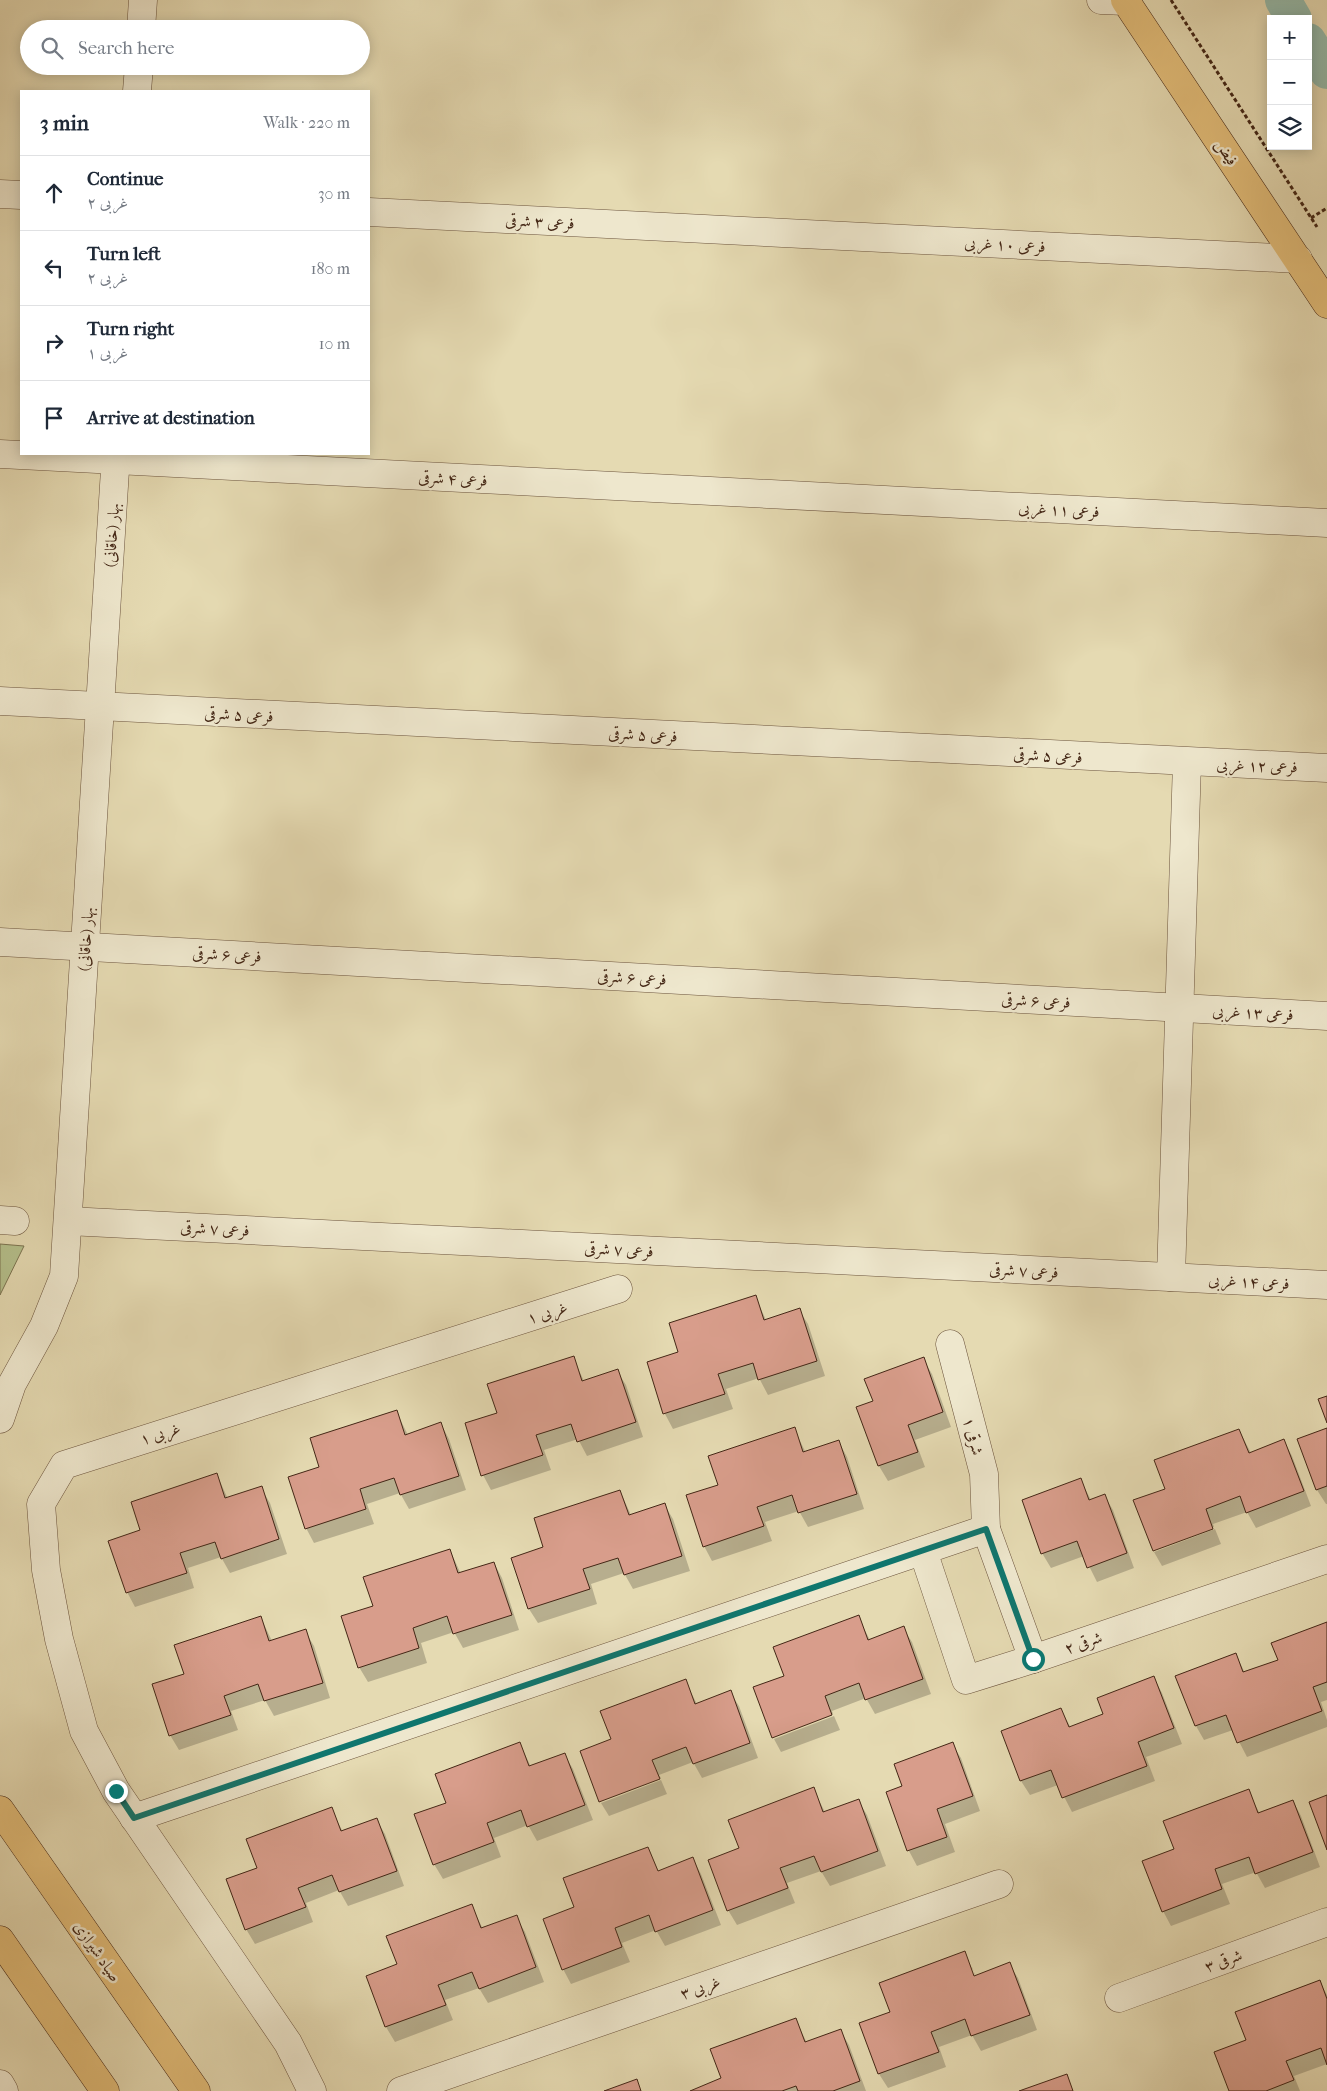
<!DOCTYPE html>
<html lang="en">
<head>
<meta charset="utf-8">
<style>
	body { margin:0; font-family:"IM FELL French Canon",Amiri,serif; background:#f2f2f3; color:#1f2937 }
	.controls { position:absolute; right:15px; top:15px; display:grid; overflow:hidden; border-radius:0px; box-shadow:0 2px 12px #0003 }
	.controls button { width:45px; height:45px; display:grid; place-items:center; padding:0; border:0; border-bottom:1px solid #e0e1e3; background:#fff; color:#1f2937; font:25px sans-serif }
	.stop { position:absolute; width:15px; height:15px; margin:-11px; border:4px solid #0f766e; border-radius:50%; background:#fff }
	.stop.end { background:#0f766e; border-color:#fff; box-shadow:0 1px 5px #0008 }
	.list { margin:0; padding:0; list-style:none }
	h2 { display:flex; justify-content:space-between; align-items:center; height:65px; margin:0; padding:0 20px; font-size:21px }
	h2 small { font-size:16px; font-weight:400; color:#747a83 }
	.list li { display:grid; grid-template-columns:32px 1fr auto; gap:15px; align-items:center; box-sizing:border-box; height:75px; padding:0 20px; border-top:1px solid #e0e1e3 }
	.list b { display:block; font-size:19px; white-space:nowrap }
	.list p { margin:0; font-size:16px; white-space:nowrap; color:#747a83 }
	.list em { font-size:16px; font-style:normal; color:#747a83 }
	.icon { flex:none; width:28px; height:28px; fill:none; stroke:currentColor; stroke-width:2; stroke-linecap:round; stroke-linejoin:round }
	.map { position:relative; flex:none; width:1327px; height:2091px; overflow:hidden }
	.search { position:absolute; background:#fff; box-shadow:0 2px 12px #0003; left:20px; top:20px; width:350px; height:55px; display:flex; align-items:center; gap:12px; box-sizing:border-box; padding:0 18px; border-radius:28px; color:#747a83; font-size:19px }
	.panel { position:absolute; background:#fff; box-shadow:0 2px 12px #0003; left:20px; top:90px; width:350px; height:365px; border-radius:0px }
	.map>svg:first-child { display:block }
	.green { fill:#b5c08c; stroke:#7c7451 }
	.shadow { fill:#0003; fill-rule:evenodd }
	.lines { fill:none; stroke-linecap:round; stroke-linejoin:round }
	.canal { stroke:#96bbab; stroke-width:36 }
	.building { fill:#d89d8b; stroke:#442716 }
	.minor-casing { stroke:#6c543d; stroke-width:29 }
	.major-casing { stroke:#442716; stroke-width:29 }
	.path { stroke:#442716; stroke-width:3; stroke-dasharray:4 2.5; stroke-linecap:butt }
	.minor { stroke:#eee7cd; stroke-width:28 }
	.major { stroke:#e2bd79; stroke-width:28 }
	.route { stroke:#0f766e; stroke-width:6 }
	.labels { text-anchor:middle; stroke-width:5; stroke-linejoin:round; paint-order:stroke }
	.street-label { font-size:16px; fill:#442716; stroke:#eee7cd }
</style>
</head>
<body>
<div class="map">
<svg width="1327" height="2091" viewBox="0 0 1327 2091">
	<rect width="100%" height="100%" fill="#e5dab2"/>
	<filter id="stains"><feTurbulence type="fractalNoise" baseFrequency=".004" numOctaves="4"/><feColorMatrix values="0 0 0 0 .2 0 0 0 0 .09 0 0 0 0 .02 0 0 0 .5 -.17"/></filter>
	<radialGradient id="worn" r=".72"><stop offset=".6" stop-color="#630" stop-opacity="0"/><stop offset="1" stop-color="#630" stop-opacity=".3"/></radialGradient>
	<polygon class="green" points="0,1244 24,1246 0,1295"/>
	<g class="shadow">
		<polygon points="755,1296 766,1320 799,1310 808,1324 825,1376 768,1395 759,1378 726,1389 733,1409 673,1429 665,1414 648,1363 680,1353"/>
		<polygon points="573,1358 584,1381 617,1371 626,1385 643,1437 587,1456 578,1439 544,1450 551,1470 491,1490 483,1475 498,1414"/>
		<polygon points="923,1359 932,1374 951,1427 915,1440 925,1467 888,1481 879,1466 858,1408 874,1402"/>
		<polygon points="396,1411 408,1435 441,1424 449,1439 466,1490 409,1509 400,1493 367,1504 374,1524 314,1543 306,1528 321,1468"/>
		<polygon points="794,1429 806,1453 839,1442 847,1457 864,1509 808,1527 799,1511 765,1522 772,1541 712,1561 704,1546 719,1485"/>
		<polygon points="1327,1429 1327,1504 1326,1504 1317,1490 1299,1440"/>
		<polygon points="1239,1430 1251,1453 1284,1441 1292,1456 1311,1506 1256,1528 1247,1512 1213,1524 1214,1527 1154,1549 1154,1552 1135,1501 1167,1489"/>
		<polygon points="217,1475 228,1499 261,1488 270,1503 287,1554 230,1573 221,1557 188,1568 194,1588 135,1607 127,1592 142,1531"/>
		<polygon points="1080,1479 1091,1500 1104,1495 1113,1510 1134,1568 1097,1582 1084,1556 1051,1568 1042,1553"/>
		<polygon points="620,1491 631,1515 664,1504 673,1519 690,1571 633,1589 624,1573 591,1584 597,1604 538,1623 529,1609 513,1558 545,1548"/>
		<polygon points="1215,1529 1221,1544 1162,1566 1154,1552"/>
		<polygon points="450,1550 461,1574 494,1563 502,1578 519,1630 463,1648 454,1632 421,1643 427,1663 368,1682 359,1667"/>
		<polygon points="858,1617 870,1640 903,1628 912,1642 931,1694 875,1714 866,1698 832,1711 833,1714 773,1736 773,1738 754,1688 786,1677"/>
		<polygon points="261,1618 272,1641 305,1631 314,1646 330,1698 274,1716 265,1700 231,1711 238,1730 179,1750 170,1735 185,1674"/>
		<polygon points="1327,1624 1327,1700 1321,1702 1327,1720 1327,1727 1247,1757 1233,1730 1204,1740 1196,1726 1236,1655 1245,1673 1279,1661"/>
		<polygon points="1154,1678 1162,1693 1182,1744 1146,1757 1155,1781 1072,1812 1058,1785 1030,1795 1021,1781 1002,1731 1061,1710 1071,1728 1104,1715"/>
		<polygon points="685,1681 697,1704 730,1692 739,1706 758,1758 702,1778 693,1762 659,1775 661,1778 600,1800 600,1802 581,1752 613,1740"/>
		<polygon points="834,1716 840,1730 781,1752 774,1739"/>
		<polygon points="520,1744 531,1767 564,1754 573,1769 593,1820 537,1841 528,1825 494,1838 501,1857 443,1879 434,1864 447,1803"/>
		<polygon points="952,1744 961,1758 980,1811 945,1824 955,1852 917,1866 909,1851 887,1793 903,1786"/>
		<polygon points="661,1780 667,1794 609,1816 601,1803"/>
		<polygon points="813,1789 825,1812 858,1800 867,1815 886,1866 830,1886 821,1871 787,1883 795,1903 737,1925 728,1910 741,1849"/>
		<polygon points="1248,1791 1260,1814 1293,1801 1301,1816 1320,1867 1265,1888 1256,1872 1222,1884 1230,1904 1171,1926 1163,1911 1175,1850"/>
		<polygon points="331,1809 343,1832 376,1819 385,1834 404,1886 348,1906 339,1890 306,1903 313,1922 255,1944 246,1929 259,1868"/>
		<polygon points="648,1848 659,1872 693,1859 701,1874 721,1925 665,1946 656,1930 622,1943 630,1962 571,1984 563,1969 575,1907"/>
		<polygon points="471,1905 483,1929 516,1917 525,1932 544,1982 488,2003 479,1988 445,2000 453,2020 395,2042 386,2027 367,1977 398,1965"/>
		<path d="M964,1953L976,1976L1009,1964L1018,1978L1037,2030L981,2051L972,2035L939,2047L946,2067L888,2088L879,2074L860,2024L892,2013ZM969,1967H972L977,1981L975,1982Z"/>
		<polygon points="1320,1982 1327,1995 1327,2064 1294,2076 1300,2091 1230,2091 1247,2041"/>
		<polygon points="795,2019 807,2043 840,2030 849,2045 866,2091 691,2091 723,2079"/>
	</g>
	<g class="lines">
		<g class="canal">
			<polyline points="1283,0 1294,19"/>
			<polyline points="1308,41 1327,71"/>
		</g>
	</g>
	<g class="building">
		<polygon points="756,1295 764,1320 800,1308 817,1361 758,1380 753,1363 718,1374 725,1394 663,1414 647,1362 678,1352 669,1323"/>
		<polygon points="574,1356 582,1381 618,1369 636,1422 577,1442 571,1424 536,1435 543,1455 481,1476 465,1423 497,1413 487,1384"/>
		<polygon points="924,1357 943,1412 908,1425 918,1452 878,1466 856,1407 873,1401 864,1379"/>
		<polygon points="1327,1396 1327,1423 1318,1399"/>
		<polygon points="397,1410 405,1435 441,1422 459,1476 400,1495 394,1478 360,1489 366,1509 305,1529 288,1477 319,1467 310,1438"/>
		<polygon points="795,1427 803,1452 839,1440 857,1494 798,1513 792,1495 757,1507 764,1526 703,1547 686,1495 718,1485 708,1456"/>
		<polygon points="1327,1428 1327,1486 1316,1490 1297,1439"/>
		<polygon points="1239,1429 1249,1453 1284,1439 1304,1491 1246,1513 1240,1496 1206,1509 1213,1529 1153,1551 1133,1500 1165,1489 1154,1460"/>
		<polygon points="217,1473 225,1498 262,1486 279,1539 221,1559 215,1542 180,1553 187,1573 126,1593 108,1541 140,1530 131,1502"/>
		<polygon points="1081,1478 1089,1500 1105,1494 1127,1553 1087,1568 1077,1541 1041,1554 1022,1500"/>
		<polygon points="620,1490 629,1515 665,1503 682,1556 624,1575 618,1558 583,1569 590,1589 528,1609 511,1558 543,1547 534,1518"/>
		<polygon points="450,1549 458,1573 494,1562 512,1615 453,1634 447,1616 413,1628 419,1648 358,1668 341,1616 373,1606 363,1577"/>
		<polygon points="859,1615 868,1640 904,1626 923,1679 865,1700 859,1683 825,1696 832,1715 772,1738 753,1687 784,1676 773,1647"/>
		<polygon points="261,1616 269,1641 306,1629 323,1683 264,1701 258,1684 224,1696 231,1715 169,1736 152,1684 184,1674 174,1645"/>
		<polygon points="1327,1622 1327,1682 1313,1687 1322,1711 1237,1743 1226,1715 1195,1726 1175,1676 1236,1653 1243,1672 1278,1660 1271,1643"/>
		<polygon points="1154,1676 1174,1728 1138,1742 1147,1766 1062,1798 1051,1770 1020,1781 1001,1731 1061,1708 1069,1727 1103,1714 1097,1698"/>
		<polygon points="686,1679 695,1704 731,1690 750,1743 693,1764 686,1747 652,1760 660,1779 599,1802 580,1751 611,1739 600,1711"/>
		<polygon points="520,1742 529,1766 565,1753 585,1805 527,1827 521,1810 487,1823 494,1842 433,1865 414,1814 446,1803 435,1774"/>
		<polygon points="953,1742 973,1796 937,1809 947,1837 907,1851 886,1792 902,1786 894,1764"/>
		<polygon points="814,1787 823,1812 859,1799 878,1851 821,1872 814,1856 780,1868 788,1888 727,1911 708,1860 739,1848 728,1820"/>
		<polygon points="1249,1789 1258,1813 1293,1800 1313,1852 1255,1874 1249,1857 1215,1869 1222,1889 1162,1912 1142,1861 1174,1849 1163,1821"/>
		<polygon points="1327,1795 1327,1850 1309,1802"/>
		<polygon points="332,1807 341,1831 377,1818 397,1871 339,1892 332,1875 298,1888 306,1907 245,1930 226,1879 257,1868 246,1839"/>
		<polygon points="648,1847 658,1871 693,1857 713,1910 655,1932 649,1915 615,1928 622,1947 562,1970 543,1919 574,1907 563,1878"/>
		<polygon points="472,1904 481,1928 517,1915 536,1967 479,1989 472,1972 438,1985 446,2005 385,2027 366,1976 397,1964 386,1936"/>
		<polygon points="965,1951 974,1976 1010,1962 1030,2015 971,2036 965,2019 931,2032 939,2052 878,2074 859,2023 890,2012 879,1983"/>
		<polygon points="1320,1980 1327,1999 1327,2065 1321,2048 1286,2061 1294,2080 1266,2091 1229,2091 1214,2052 1246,2040 1235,2012"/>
		<polygon points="796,2018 805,2042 841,2029 860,2081 833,2091 798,2091 796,2086 782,2091 690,2091 721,2078 710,2049"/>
		<polygon points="1067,2074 1073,2091 1019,2091"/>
		<polygon points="637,2079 641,2091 604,2091"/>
	</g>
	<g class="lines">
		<g class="minor-casing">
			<g id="minor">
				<polyline points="1101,0 1126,1"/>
				<polyline points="141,29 143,0"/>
				<polyline points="137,91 139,66"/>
				<polyline points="0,194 21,195"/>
				<polyline points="369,212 1298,259"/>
				<polyline points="0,454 1327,523"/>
				<polyline points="0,701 1327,768"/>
				<polyline points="0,942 1327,1016"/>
				<polyline points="0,1220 15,1221"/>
				<polyline points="68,1221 1327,1285"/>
				<polyline points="1171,1277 1187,762"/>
				<polyline points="950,1344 984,1474 986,1529"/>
				<polyline points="0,1419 12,1384 44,1326 64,1276 116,454"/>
				<polyline points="923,1551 966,1680 1033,1659 1327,1559"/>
				<polyline points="134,1818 986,1529 1033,1659"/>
				<polyline points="1119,1998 1327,1922"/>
				<polyline points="0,2084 4,2091"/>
				<polyline points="312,2091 288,2043 116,1791 84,1731 59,1639 46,1570 41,1504 64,1465 618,1289"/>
				<polyline points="401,2091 999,1884"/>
			</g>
		</g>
		<g class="major-casing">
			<g id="major">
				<polyline points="1125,0 1327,304"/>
				<polyline points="0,1810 196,2091"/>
				<polyline points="0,1940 105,2091"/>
			</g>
		</g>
		<g class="path">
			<polyline points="1171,0 1317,227"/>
			<polyline points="1311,218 1327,208"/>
		</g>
		<use href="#minor" class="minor"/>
		<use href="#major" class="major"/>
	</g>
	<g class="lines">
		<polyline class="route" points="116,1791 134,1818 986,1529 1033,1659"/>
	</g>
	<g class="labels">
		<g class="street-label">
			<text transform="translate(1227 152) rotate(56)" y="6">فیض</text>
			<text transform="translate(540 221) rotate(3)" y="6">فرعی ۳ شرقی</text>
			<text transform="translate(1005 244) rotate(3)" y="6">فرعی ۱۰ غربی</text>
			<text transform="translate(453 478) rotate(3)" y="6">فرعی ۴ شرقی</text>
			<text transform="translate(1059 509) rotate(3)" y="6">فرعی ۱۱ غربی</text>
			<text transform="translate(111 535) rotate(-86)" y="6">بهار (خاقانی)</text>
			<text transform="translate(239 714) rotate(3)" y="6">فرعی ۵ شرقی</text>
			<text transform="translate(643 734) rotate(3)" y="6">فرعی ۵ شرقی</text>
			<text transform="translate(1048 755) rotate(3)" y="6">فرعی ۵ شرقی</text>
			<text transform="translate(1257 765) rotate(2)" y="6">فرعی ۱۲ غربی</text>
			<text transform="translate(85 939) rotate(-86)" y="6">بهار (خاقانی)</text>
			<text transform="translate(227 954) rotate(3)" y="6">فرعی ۶ شرقی</text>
			<text transform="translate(632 977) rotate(3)" y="6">فرعی ۶ شرقی</text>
			<text transform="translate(1036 1000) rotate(3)" y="6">فرعی ۶ شرقی</text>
			<text transform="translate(1253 1012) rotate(3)" y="6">فرعی ۱۳ غربی</text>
			<text transform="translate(215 1228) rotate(3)" y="6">فرعی ۷ شرقی</text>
			<text transform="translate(619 1249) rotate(3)" y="6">فرعی ۷ شرقی</text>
			<text transform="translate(1024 1270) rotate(3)" y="6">فرعی ۷ شرقی</text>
			<text transform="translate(1249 1281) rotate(3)" y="6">فرعی ۱۴ غربی</text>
			<text transform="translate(547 1312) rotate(-17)" y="6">۱ غربی</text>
			<text transform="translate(160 1433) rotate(-17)" y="6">۱ غربی</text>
			<text transform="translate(974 1436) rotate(75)" y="6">۱ شرقی</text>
			<text transform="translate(1083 1642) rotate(-19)" y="6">۲ شرقی</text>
			<text transform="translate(98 1951) rotate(55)" y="6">صیاد شیرازی</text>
			<text transform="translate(1223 1960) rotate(-20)" y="6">۳ شرقی</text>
			<text transform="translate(700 1987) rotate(-19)" y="6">۳ غربی</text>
		</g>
	</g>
	<rect width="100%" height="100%" filter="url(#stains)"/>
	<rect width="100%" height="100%" fill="url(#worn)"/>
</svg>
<div class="controls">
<button>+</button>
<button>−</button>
<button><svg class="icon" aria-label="layers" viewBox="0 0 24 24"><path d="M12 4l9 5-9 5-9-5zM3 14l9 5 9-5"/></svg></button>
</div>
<div class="stop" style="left:1033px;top:1659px"></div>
<div class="stop end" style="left:116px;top:1791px"></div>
<div class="search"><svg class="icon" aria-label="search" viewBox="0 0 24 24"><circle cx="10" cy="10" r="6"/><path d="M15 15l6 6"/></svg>Search here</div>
<section class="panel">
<h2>3 min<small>Walk · 220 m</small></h2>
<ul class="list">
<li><svg class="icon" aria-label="ahead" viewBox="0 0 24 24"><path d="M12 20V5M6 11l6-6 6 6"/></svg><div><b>Continue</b><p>۲ غربی</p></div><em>30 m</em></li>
<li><svg class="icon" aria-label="left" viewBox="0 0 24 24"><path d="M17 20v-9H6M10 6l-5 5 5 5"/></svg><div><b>Turn left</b><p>۲ غربی</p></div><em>180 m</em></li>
<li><svg class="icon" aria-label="right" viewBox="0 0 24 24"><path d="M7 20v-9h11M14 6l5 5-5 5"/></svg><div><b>Turn right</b><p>۱ غربی</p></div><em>10 m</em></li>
<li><svg class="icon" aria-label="arrive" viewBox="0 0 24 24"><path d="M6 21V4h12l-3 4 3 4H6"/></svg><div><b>Arrive at destination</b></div></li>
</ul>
</section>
</div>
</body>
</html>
